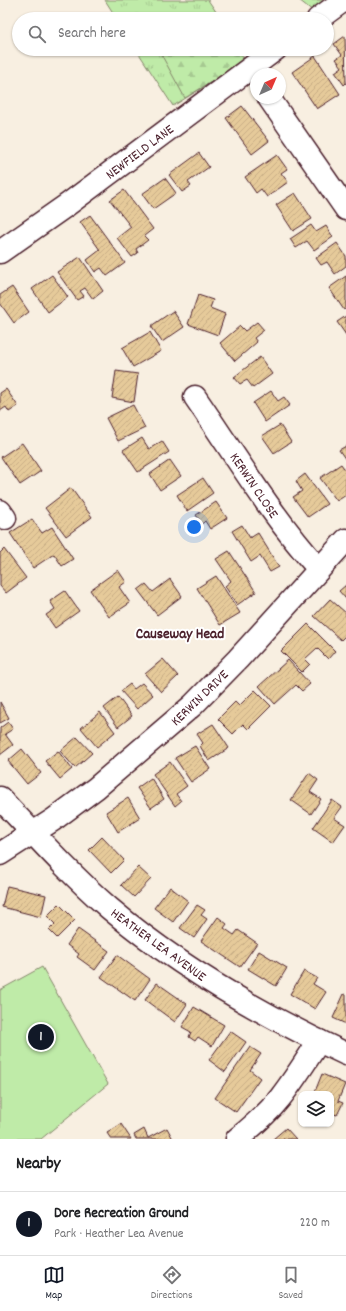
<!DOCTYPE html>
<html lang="en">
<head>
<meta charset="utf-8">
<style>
	body { margin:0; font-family:Dekko,sans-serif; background:#f2f2f2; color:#202124 }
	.controls { position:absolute; right:12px; bottom:12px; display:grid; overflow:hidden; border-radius:8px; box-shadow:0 1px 3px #0004 }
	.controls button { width:36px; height:36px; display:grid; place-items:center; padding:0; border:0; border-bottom:1px solid #e0e0e0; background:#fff; color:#202124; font:20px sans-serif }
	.compass { position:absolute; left:250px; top:68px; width:36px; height:36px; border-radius:50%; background:#fff; box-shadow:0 1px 3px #0004; rotate:44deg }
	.you { position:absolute; left:194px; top:527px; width:14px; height:14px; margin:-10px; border:3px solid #fff; border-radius:50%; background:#1a73e8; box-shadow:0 0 0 6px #1a73e833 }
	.badge { display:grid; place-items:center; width:26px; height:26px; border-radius:50%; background:#111827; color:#fff; font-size:13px; font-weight:700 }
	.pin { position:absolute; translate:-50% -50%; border:2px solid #fff; box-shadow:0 1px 4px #0006 }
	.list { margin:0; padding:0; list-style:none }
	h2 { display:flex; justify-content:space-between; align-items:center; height:52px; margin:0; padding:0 16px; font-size:17px }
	h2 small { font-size:13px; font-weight:400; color:#757577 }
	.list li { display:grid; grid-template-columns:26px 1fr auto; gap:12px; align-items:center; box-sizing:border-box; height:64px; padding:0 16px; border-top:1px solid #e0e0e0 }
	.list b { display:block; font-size:15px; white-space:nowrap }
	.list p { margin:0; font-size:13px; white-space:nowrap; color:#757577 }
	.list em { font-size:13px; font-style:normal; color:#757577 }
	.icon { flex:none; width:22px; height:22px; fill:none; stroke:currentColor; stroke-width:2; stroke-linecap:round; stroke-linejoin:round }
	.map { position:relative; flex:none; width:346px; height:1139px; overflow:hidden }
	.search { position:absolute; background:#fff; box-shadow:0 1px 3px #0004; left:12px; right:12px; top:12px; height:44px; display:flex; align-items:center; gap:10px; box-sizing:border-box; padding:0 14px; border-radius:22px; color:#757577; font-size:15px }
	.sheet { height:116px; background:#fff }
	nav { display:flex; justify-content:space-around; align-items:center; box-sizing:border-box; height:56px; border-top:1px solid #e0e0e0; background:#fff; font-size:11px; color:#757577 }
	nav a { display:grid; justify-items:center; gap:2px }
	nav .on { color:#111827 }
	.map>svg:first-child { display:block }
	.grass { fill:url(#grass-tufts); stroke:#84856a }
	.forest { fill:url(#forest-firs); stroke:#84856a }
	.park { fill:#bfeba8; stroke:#84856a }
	.building { fill:url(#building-hatch); stroke:#4a1f2b }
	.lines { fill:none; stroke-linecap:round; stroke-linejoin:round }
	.minor-casing { stroke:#4a1f2b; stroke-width:25 }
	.minor { stroke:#fff; stroke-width:22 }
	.labels { text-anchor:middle; stroke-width:4; stroke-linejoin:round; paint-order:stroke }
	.street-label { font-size:14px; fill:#4a1f2b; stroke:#fff }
	.neighbourhood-label { font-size:15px; font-weight:bold; fill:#4a1f2b; stroke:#fff }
</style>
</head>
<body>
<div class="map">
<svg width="346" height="1139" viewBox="0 0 346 1139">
	<defs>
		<pattern id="grass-tufts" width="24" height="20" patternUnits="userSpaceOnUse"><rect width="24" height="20" fill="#bfeba8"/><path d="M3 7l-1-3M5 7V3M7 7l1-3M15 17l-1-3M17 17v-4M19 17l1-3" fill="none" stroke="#a6c991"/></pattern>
		<pattern id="forest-firs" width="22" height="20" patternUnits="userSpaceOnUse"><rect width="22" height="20" fill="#bfeba8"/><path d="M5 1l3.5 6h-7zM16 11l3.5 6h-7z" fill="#a6c991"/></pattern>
		<pattern id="building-hatch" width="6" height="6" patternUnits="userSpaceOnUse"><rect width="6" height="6" fill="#e6ca9a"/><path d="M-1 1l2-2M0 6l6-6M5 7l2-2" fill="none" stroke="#c7ad85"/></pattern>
	</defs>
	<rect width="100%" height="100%" fill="#f8efe1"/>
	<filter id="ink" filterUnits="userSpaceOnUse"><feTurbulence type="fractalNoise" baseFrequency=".025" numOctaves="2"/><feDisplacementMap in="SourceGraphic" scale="8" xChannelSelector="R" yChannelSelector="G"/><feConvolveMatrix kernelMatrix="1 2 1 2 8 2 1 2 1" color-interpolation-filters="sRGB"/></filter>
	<g filter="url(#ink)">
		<g class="grass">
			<polygon points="105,0 208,0 221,19 117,19"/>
			<polygon points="299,0 327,0 313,11"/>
			<polygon points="136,49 238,49 245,61 173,106"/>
		</g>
		<polygon class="forest" points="201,49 238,49 245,61 185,98 161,54 187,53"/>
		<polygon class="park" points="42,967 108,1084 41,1139 0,1139 0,990"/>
		<g class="building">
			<polygon points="345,36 346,83 344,85 335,72 342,67 336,59 342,55 334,44"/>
			<polygon points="315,56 340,94 317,109 292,72"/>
			<polygon points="242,106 269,141 252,154 226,118"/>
			<polygon points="199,153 209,167 188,182 191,186 182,192 169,175"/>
			<polygon points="277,155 287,169 281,173 288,182 267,197 261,189 256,193 245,177"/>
			<polygon points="165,178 176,193 153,209 142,194"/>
			<polygon points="124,190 153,229 144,236 148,240 136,249 138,253 132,257 117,238 131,227 110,200"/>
			<polygon points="295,193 312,219 293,231 276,205"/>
			<polygon points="90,215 125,263 107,276 101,268 95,272 87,260 100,250 80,222"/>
			<polygon points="311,225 316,232 326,226 333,237 314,250 307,241 296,248 290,239"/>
			<polygon points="337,243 346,256 346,266 335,274 327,262 321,265 316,258"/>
			<polygon points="80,257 103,291 93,299 85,288 80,291 84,296 77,300 57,272"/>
			<polygon points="52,275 68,297 48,312 32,289"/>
			<polygon points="346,276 346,308 344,310 329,288"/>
			<polygon points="12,287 29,312 14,323 0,303 0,295"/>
			<polygon points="198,295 213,300 210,308 225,314 218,335 188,324"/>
			<polygon points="173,311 184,327 162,342 151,326"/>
			<polygon points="346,316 346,335 337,322"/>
			<polygon points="257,322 264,330 254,338 257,342 235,361 220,343 240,326 245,331"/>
			<polygon points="150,332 161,351 133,367 122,348"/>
			<polygon points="260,357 272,374 253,388 247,380 240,384 234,377"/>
			<polygon points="116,371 138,374 134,402 112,398"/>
			<polygon points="6,389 18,406 9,412 6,407 0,411 0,393"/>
			<polygon points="271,391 278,401 284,397 290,405 265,422 253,403"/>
			<polygon points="133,405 145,428 118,441 106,418"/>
			<polygon points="280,425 291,442 274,453 262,436"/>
			<polygon points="142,438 149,449 162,441 169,452 138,472 123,450"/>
			<polygon points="22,443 41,471 20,485 1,457"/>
			<polygon points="346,446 346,460 339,450"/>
			<polygon points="170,460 181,476 160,490 150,474"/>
			<polygon points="341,464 346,471 346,495 337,501 320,478"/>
			<polygon points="305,474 327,504 308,517 293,497 302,491 296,481"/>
			<polygon points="203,478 213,493 187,511 177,495"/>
			<polygon points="71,488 92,517 66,536 45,508"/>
			<polygon points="216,502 227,518 210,529 205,521 202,524 196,515"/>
			<polygon points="32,519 42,533 52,527 73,559 62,566 54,554 33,568 10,533"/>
			<polygon points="242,525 250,538 258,533 279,567 270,572 260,556 251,562 232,531"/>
			<polygon points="4,549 26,578 6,593 0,586 0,553"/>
			<polygon points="229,551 256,592 237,605 225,586 231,581 216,559"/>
			<polygon points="118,570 126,582 119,587 130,603 109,617 90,590"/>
			<polygon points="216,576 240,613 220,625 197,588"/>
			<polygon points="170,579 182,596 157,615 138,590 146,584 153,592"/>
			<polygon points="346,585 346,599 339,591"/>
			<polygon points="65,591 79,611 55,628 46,615 55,609 50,601"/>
			<polygon points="330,599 346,613 346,635 341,640 314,616"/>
			<polygon points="308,624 335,651 328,659 317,648 305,659 310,664 302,672 281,651"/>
			<polygon points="163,659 178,676 161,692 145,674"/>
			<polygon points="288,660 310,684 302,691 296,685 275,704 259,686"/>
			<polygon points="142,683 153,695 137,709 121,691 130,684 134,689"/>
			<polygon points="255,690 271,706 248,729 243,724 233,734 218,719 235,702 239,706"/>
			<polygon points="118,697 132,716 118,727 104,708"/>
			<polygon points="0,702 9,718 0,723"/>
			<polygon points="100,712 115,732 97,747 81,728"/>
			<polygon points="8,722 13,729 5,734 13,745 0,755 0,728"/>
			<polygon points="213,724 229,748 209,761 200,746 203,743 197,734"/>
			<polygon points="77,737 92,753 75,768 60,751"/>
			<polygon points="195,746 210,769 191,782 175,758"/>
			<polygon points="22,749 41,773 27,784 8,761"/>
			<polygon points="58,751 72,769 60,779 45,761"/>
			<polygon points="170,762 187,786 176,794 181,801 175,806 153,774"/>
			<polygon points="309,773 318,780 310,792 321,799 311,814 291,800"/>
			<polygon points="151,778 164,799 151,808 137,788"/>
			<polygon points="128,798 140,818 118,832 106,812"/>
			<polygon points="332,800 342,807 334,818 345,825 333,842 313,828"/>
			<polygon points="102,837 124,860 111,873 89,850"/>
			<polygon points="138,867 151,879 134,897 121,885"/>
			<polygon points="7,886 46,895 41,917 2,907"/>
			<polygon points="170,887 188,901 173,922 154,908"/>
			<polygon points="59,904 75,920 57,938 49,930 55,924 47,916"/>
			<polygon points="197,905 205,910 201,915 207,919 194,938 180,928"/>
			<polygon points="218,917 227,924 224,928 234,935 238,930 257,943 240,967 201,941"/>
			<polygon points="78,929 109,951 95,970 77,957 79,954 67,945"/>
			<polygon points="259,951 287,968 276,986 248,969"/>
			<polygon points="117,955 150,979 135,1001 101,977"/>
			<polygon points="304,971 317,978 313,984 326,992 315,1009 290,994"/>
			<polygon points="157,983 187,1004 175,1022 145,1000"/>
			<polygon points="344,994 346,995 346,1024 333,1018"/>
			<polygon points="194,1007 224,1025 212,1046 198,1037 195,1041 189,1037 191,1032 182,1027"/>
			<polygon points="230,1031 246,1042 225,1072 209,1060"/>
			<polygon points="250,1047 261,1054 250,1070 260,1078 236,1112 215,1098"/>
			<polygon points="322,1074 345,1084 338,1101 343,1103 337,1115 331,1113 331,1094 314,1094"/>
			<polygon points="121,1124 131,1139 111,1139 107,1133"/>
			<polygon points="167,1128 173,1139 136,1139 134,1135 144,1129 148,1138"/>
			<polygon points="286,1128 296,1139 273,1139"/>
		</g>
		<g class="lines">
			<g class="minor-casing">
				<g id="minor">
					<polyline points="318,19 344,0"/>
					<polyline points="269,98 346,209"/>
					<polyline points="0,252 67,205 276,49"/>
					<path d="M195,397C235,455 272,517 319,569"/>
					<polyline points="0,511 5,518"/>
					<path d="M0,798C35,835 70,874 109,908C180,968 262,1015 346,1054"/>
					<polyline points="0,854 53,820 96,788 193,705 238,659 346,540"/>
					<path d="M237,1139C252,1127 268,1113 280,1098C294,1080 306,1061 319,1041"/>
				</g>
			</g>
			<use href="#minor" class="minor"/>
		</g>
	</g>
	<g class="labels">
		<g class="street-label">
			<text transform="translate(139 151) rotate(-37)" y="5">NEWFIELD LANE</text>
			<text transform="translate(255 485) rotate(56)" y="5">KERWIN CLOSE</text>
			<text transform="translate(199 697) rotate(-44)" y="5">KERWIN DRIVE</text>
			<text transform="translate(159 944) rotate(36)" y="5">HEATHER LEA AVENUE</text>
		</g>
		<g class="neighbourhood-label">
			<text x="180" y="638">Causeway Head</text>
		</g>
	</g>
</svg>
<div class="controls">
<button><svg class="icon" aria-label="layers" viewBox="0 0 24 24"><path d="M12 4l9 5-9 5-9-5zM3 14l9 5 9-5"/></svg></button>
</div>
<svg class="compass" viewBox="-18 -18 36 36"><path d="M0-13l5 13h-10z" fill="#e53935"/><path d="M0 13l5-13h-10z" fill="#757577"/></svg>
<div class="you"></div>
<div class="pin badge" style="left:41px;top:1037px">1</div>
<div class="search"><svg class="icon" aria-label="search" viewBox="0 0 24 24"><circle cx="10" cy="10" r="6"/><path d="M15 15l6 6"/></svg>Search here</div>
</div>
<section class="sheet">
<h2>Nearby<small></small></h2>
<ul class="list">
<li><span class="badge">1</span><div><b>Dore Recreation Ground</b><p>Park · Heather Lea Avenue</p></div><em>220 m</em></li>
</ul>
</section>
<nav>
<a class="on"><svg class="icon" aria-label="map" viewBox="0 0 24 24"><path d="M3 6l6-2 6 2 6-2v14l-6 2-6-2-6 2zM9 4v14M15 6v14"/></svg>Map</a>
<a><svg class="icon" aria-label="directions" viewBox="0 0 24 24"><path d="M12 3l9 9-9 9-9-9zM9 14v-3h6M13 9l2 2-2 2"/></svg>Directions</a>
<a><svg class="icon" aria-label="saved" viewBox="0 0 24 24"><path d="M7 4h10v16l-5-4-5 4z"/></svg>Saved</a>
</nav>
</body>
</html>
